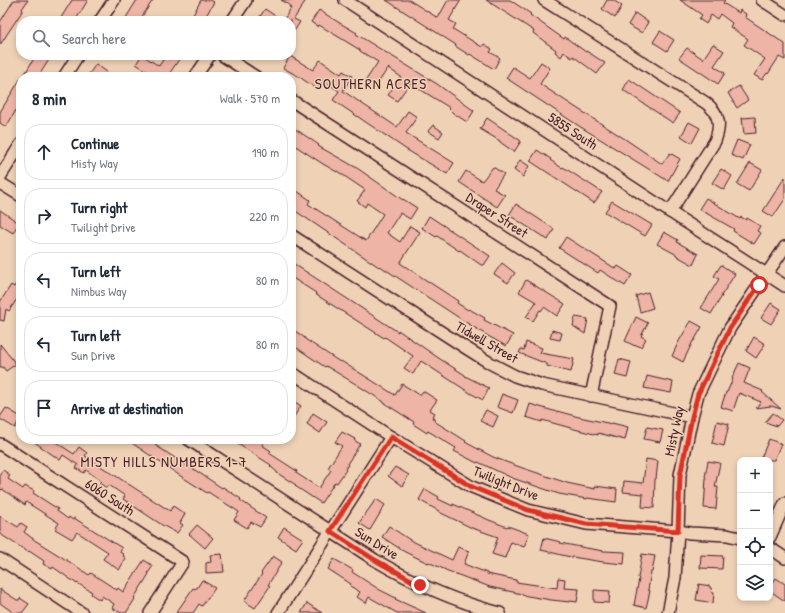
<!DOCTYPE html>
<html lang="en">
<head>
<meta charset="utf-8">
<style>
	body { margin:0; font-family:"Patrick Hand",sans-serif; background:#f6f6f7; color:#1f2937 }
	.controls { position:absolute; right:12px; bottom:12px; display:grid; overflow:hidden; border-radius:8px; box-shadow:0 2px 6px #0003 }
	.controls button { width:36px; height:36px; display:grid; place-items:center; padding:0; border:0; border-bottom:1px solid #e0e1e3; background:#fff; color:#1f2937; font:20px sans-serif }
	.stop { position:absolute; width:12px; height:12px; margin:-9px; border:3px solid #d93025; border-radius:50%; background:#fff }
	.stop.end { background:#d93025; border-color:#fff; box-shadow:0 1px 4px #0008 }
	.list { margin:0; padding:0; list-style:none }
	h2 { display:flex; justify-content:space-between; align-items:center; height:52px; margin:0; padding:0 16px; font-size:17px }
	h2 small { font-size:13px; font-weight:400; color:#747a83 }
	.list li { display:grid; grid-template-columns:26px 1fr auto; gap:12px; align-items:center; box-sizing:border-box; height:56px; margin:0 8px 8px; padding:0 8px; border:1px solid #e0e1e3; border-radius:16px }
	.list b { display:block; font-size:15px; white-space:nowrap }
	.list p { margin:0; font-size:13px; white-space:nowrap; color:#747a83 }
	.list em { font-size:13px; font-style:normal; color:#747a83 }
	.icon { flex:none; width:22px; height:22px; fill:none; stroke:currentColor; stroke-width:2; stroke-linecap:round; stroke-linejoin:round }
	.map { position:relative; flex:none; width:785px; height:613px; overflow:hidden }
	.search { position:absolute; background:#fff; box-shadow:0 2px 6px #0003; left:16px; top:16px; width:280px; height:44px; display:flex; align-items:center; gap:10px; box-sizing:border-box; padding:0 14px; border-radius:16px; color:#747a83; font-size:15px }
	.panel { position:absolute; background:#fff; box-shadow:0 2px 6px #0003; left:16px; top:72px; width:280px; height:372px; border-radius:16px }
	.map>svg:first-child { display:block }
	.building { fill:#eeb5a6; stroke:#4a1f2b }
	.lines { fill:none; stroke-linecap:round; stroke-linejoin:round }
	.street-casing { stroke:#4a1f2b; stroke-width:14 }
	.street { stroke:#efd2b6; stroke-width:11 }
	.route { stroke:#d93025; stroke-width:5 }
	.labels { text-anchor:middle; stroke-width:3; stroke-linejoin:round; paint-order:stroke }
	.street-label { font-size:14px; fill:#4a1f2b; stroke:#efd2b6 }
	.neighbourhood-label { font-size:15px; letter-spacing:1px; fill:#4a1f2b; stroke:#efd2b6 }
</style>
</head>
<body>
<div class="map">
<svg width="785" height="613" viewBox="0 0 785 613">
	<rect width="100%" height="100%" fill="#efd2b6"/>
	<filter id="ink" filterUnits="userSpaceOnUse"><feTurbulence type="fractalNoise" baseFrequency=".025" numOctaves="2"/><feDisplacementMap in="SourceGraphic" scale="8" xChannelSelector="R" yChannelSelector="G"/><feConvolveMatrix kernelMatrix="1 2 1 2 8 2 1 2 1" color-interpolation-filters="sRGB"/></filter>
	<g filter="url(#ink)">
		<g class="building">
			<polygon points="14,0 28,0 22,9 23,10 0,45 0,22"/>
			<polygon points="72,0 88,0 75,21 59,21"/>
			<polygon points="137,0 153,0 139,21 124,21"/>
			<polygon points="201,0 210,0 214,2 203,21 193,15"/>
			<polygon points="281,0 306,0 294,19 300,22 291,36 291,21 257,21 265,9 283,21 291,8 289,7 290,5"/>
			<polygon points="386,0 409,0 438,18 448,0 461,0 449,20 456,24 453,29 482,47 484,44 492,49 490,52 500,58 494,69 470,54 469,55 455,46 456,45"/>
			<polygon points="486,0 510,0 531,14 530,15 564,39 565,37 586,52 586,51 591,54 605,63 597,74 573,56 572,58 564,52 561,57 555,52 556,50 533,33 534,31"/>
			<polygon points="607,0 613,0 622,6 615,18 602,9"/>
			<polygon points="680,0 725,0 723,3 739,13 740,10 746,14 745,17 785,44 785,60 779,57 768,74 767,73 762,80 754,75 765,59 744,45 748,39 730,27 732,23 720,14 717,19 711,15 706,24 699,19 702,15"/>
			<polygon points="319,10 338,22 357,33 356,34 437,84 473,110 474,111 467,122 453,113 449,109 450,108 410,83 397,101 388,95 401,77 388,68 376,86 366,80 378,62 360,51 360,50 319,25 318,27 311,22"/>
			<polygon points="635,13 648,22 642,33 628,25"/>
			<polygon points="660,31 674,40 667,51 653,42"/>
			<polygon points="713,44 724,51 714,66 725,73 718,84 679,58 687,48 703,59"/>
			<polygon points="36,55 52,55 38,77 23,77"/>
			<polygon points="142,55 159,66 166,55 182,55 167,77 156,77 136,64"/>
			<polygon points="290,56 313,70 320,60 341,74 343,71 352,76 343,91 397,127 408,111 417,117 406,133 454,163 447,174 407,150 333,100 339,91 323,80 317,89 298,76 283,68"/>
			<polygon points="541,62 550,68 540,84 575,107 625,139 662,164 670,153 680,159 668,181 579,126 506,78 513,67 530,78"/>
			<polygon points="96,64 107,72 103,77 87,77"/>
			<polygon points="21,78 21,102 6,127 0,123 0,112"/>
			<polygon points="629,79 680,113 673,123 623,90"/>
			<polygon points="739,86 748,100 737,108 728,93"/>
			<polygon points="755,117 756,133 744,134 742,118"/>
			<polygon points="487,118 521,141 514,152 500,142 500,141 480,129"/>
			<polygon points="689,122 700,128 692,143 681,136"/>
			<polygon points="433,125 443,132 439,138 428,131"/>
			<polygon points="291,126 319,145 318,146 357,168 403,200 403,199 417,208 410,219 400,213 387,233 400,242 410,226 420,232 400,263 458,301 457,303 468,310 469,309 485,318 484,320 513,335 506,346 488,336 464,321 380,266 379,267 291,208 291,201 297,191 310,200 308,204 366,241 383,214 367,203 365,207 357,201 365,190 337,171 337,172 323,164 291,143"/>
			<polygon points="737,140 750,145 743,160 731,155"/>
			<polygon points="537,150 551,159 550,160 562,168 563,167 602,192 594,203 530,161"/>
			<polygon points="520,160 529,166 523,177 514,170"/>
			<polygon points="750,163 762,170 749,191 737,184"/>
			<polygon points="493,167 504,174 494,189 505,195 497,207 459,182 466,171 482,181"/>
			<polygon points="721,169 732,176 724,190 712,183"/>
			<polygon points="785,177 785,199 773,217 763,211"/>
			<polygon points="706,198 740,219 741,217 746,220 747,218 760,226 757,231 761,233 754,244 733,231 734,229 699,209"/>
			<polygon points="612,201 652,225 645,236 605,212"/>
			<polygon points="516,204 554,229 548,240 509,215"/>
			<polygon points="0,210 19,223 13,233 0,225"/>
			<polygon points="429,216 490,256 484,265 481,265 460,250 459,251 437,236 436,237 422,228"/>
			<polygon points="664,232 678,240 677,242 698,254 693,265 677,256 677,255 657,244"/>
			<polygon points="566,237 616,269 618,266 632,275 625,286 600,270 598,273 559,248"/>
			<polygon points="291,262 398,332 398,330 440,359 465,375 465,376 489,388 483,400 470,393 421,361 413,374 404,368 413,356 385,337 384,338 315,294 316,293 291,277"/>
			<polygon points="502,263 515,273 508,283 494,274"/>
			<polygon points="721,265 735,274 721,296 722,296 711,314 701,308 719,279 714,276"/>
			<polygon points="21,276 21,293 9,311 6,309 4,321 0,320 0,302 11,285 14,287"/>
			<polygon points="526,280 565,304 557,316 544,307 541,311 540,310 533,321 526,317 536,302 519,292"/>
			<polygon points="648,292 653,308 640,312 636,296"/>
			<polygon points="771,303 781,309 771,324 761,318"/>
			<polygon points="575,317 588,319 585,334 573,326"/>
			<polygon points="636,317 648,323 641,336 646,339 641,347 636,345 635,346 625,341"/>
			<polygon points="691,321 702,327 694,341 693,341 683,362 672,356 679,341"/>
			<polygon points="291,328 305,338 305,339 340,362 341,361 360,373 395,395 402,384 420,395 423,391 437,400 430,410 435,413 432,418 435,419 434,421 466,441 465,442 493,457 514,465 567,483 595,489 595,486 617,489 616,502 587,498 587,499 559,494 512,478 478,462 477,463 454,451 456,448 428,431 427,433 413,424 414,422 384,403 384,402 354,383 326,366 325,367 291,344"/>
			<polygon points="552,330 562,333 560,340 550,338"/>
			<polygon points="754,337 765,344 756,358 746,351"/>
			<polygon points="526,342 542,348 540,353 574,359 571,372 547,366 547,364 519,353 521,349 524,350"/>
			<polygon points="0,344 16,364 6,371 3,367 0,367"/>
			<polygon points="619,359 631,362 627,378 615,375"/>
			<polygon points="739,363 750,368 744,383 763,391 762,392 781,409 771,406 756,408 761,402 739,393 733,411 721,407 726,392 727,392 733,379 732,378"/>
			<polygon points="647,376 673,382 671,393 644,388"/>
			<polygon points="502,394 518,400 513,413 497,407"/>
			<polygon points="291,399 301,406 291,421"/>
			<polygon points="530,404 557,412 557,411 579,417 612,424 612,423 628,427 625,440 598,433 598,435 578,430 542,420 542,422 526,417"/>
			<polygon points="6,408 21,417 15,428 0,419 0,417"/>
			<polygon points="486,410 498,416 493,427 480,421"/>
			<polygon points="313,413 327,422 320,433 307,424"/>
			<polygon points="773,413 782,420 777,426 765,422"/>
			<polygon points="717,421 729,424 724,446 712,443"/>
			<polygon points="647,427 663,430 660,442 644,439"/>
			<polygon points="342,432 355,439 354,440 360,444 347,464 348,465 345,469 346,470 337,483 335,482 321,503 295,486 296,485 277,473 277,472 270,466 271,465 230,439 266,439 262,445 271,451 269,453 297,471 296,473 319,488 331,470 328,468 342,446 335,442"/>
			<polygon points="30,439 51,439 74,454 79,447 87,453 85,456 170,511 173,506 185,514 180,523 183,525 177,533 162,525 123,499 125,496 109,485 107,488 99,483 101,481 86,470 84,473 76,468 78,465 63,455 60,460"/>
			<polygon points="126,439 150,439 156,443 155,445 192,469 192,468 222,488 223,487 241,499 240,500 266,518 260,527 251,522 247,528 234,520 239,512 208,492 207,493 179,475"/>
			<polygon points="769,439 781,444 774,460 760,460"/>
			<polygon points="646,459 658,461 656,479 655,479 654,508 642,507 643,494 623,492 624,481 643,483"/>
			<polygon points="708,461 720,463 715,487 718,487 716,509 704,508 706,478 705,477"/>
			<polygon points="395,467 409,475 402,486 388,476"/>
			<polygon points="3,470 10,475 8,479 23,489 25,486 34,491 33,493 58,509 57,511 68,519 69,517 73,520 74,518 122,548 120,552 124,555 123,556 126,558 119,570 103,559 108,552 77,532 72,539 55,529 59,523 26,502 25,505 2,489 0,491 0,474"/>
			<polygon points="425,489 439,497 438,499 453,506 453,504 489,520 507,527 508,526 529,534 524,547 511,542 505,558 492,554 498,537 472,528 439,512 439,511 419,500"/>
			<polygon points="376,499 385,505 370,530 359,523"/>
			<polygon points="0,516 18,527 21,523 27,527 24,532 36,541 76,566 89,575 91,573 117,590 118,588 123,592 144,560 153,566 148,573 149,574 134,598 135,599 126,613 121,613 112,608 114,604 102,596 100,600 91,594 92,592 77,583 77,584 53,567 52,569 43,564 44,561 29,551 28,552 0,534"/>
			<polygon points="197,525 213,538 205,548 189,534"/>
			<polygon points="389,526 410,540 452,560 458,547 469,551 464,564 487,573 487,574 516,580 516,582 557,588 558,578 565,579 564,588 579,589 577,602 570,601 570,602 551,600 522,595 522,594 490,587 448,571 428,562 428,563 405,552 382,537"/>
			<polygon points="284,527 303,539 296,549 278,537"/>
			<polygon points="544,538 561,542 560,543 586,548 604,551 625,552 624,564 603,562 566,556 541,550"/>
			<polygon points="222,554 224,572 206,573 206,563 211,562 210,555"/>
			<polygon points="642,554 655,556 652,572 651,572 648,590 650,591 646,608 634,605 639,579 638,578"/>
			<polygon points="701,555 723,556 722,569 700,568"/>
			<polygon points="273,556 282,562 268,585 270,586 255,608 244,601 262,574 261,573"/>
			<polygon points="334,559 353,570 352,572 380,590 396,598 395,599 426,613 397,613 369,597 366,603 357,597 360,592 350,586 351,584 328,569"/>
			<polygon points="776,578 785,584 785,601 770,591 770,587"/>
			<polygon points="202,580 215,588 209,597 208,597 202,606 199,604 193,613 176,613 193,588 195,589 196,588 197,588"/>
			<polygon points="699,584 710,586 710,588 712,589 711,592 714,593 713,603 696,600"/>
			<polygon points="0,589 17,600 19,600 20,598 29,604 22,613 14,613 0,603"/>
			<polygon points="594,590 610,591 609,603 594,602"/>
			<polygon points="307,603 322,613 301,613"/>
		</g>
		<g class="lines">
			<g class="street-casing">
				<g id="street">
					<polyline points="345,0 670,212 785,286"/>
					<path d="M544,0L706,103C720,114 721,125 715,141L670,212"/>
					<polyline points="762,0 785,15"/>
					<polyline points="100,21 114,0"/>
					<polyline points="232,21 246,0"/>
					<polyline points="222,55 256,77"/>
					<polyline points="64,77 78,55"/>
					<polyline points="195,77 210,55"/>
					<polyline points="291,100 610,306 591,396"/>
					<polyline points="0,177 21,144"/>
					<polyline points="0,183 21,196"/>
					<polyline points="291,235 466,348 490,363 515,376 542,385 692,417"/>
					<polyline points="291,372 391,437 472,487 528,510 586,524 678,531 690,533 727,535 740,538"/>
					<path d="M188,439L375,560C414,583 456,602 500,613"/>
					<polyline points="0,444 183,562 150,613"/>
					<polyline points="770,537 785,503"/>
					<polyline points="770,548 785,558"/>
					<polyline points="0,559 82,613"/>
					<polyline points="278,613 391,437"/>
					<polyline points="668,613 675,578 678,531 680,475 692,417 698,394 730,328 785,247"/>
				</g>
			</g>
			<use href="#street" class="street"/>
		</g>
	</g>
	<g class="lines" filter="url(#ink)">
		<polyline class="route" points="420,585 375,560 330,531 391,437 472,487 528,510 586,524 678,531 680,476 692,417 698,394 730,328 759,285"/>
	</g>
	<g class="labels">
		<g class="street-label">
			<text transform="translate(573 131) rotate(33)" y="5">5855 South</text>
			<text transform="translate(497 215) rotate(33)" y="5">Draper Street</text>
			<text transform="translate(487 342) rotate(30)" y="5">Tidwell Street</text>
			<text transform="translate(674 431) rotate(-78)" y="5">Misty Way</text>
			<text transform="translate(506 483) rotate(22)" y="5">Twilight Drive</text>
			<text transform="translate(110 497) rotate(33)" y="5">6060 South</text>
			<text transform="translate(377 543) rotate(32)" y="5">Sun Drive</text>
		</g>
		<g class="neighbourhood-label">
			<text x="371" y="89">SOUTHERN ACRES</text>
			<text x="164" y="467">MISTY HILLS NUMBERS 1-7</text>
		</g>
	</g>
</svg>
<div class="controls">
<button>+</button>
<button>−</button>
<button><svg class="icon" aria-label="locate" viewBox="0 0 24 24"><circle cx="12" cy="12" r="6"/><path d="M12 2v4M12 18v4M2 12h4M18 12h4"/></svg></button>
<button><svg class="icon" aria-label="layers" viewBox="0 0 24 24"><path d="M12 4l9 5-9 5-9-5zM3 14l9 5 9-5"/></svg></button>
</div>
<div class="stop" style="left:759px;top:285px"></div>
<div class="stop end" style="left:420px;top:585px"></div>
<div class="search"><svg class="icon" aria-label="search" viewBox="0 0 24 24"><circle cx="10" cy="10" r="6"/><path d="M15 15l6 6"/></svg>Search here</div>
<section class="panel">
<h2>8 min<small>Walk · 570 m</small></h2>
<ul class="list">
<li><svg class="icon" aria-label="ahead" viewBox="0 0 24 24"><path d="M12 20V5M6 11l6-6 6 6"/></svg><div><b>Continue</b><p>Misty Way</p></div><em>190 m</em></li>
<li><svg class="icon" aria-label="right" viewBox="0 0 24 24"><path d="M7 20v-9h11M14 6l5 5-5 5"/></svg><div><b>Turn right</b><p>Twilight Drive</p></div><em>220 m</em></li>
<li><svg class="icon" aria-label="left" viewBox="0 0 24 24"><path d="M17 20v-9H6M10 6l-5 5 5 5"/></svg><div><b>Turn left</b><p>Nimbus Way</p></div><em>80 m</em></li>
<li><svg class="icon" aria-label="left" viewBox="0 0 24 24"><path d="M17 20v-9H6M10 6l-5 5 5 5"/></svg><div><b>Turn left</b><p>Sun Drive</p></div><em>80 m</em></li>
<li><svg class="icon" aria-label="arrive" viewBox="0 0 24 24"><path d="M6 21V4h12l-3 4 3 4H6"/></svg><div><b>Arrive at destination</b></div></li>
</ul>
</section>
</div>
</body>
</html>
